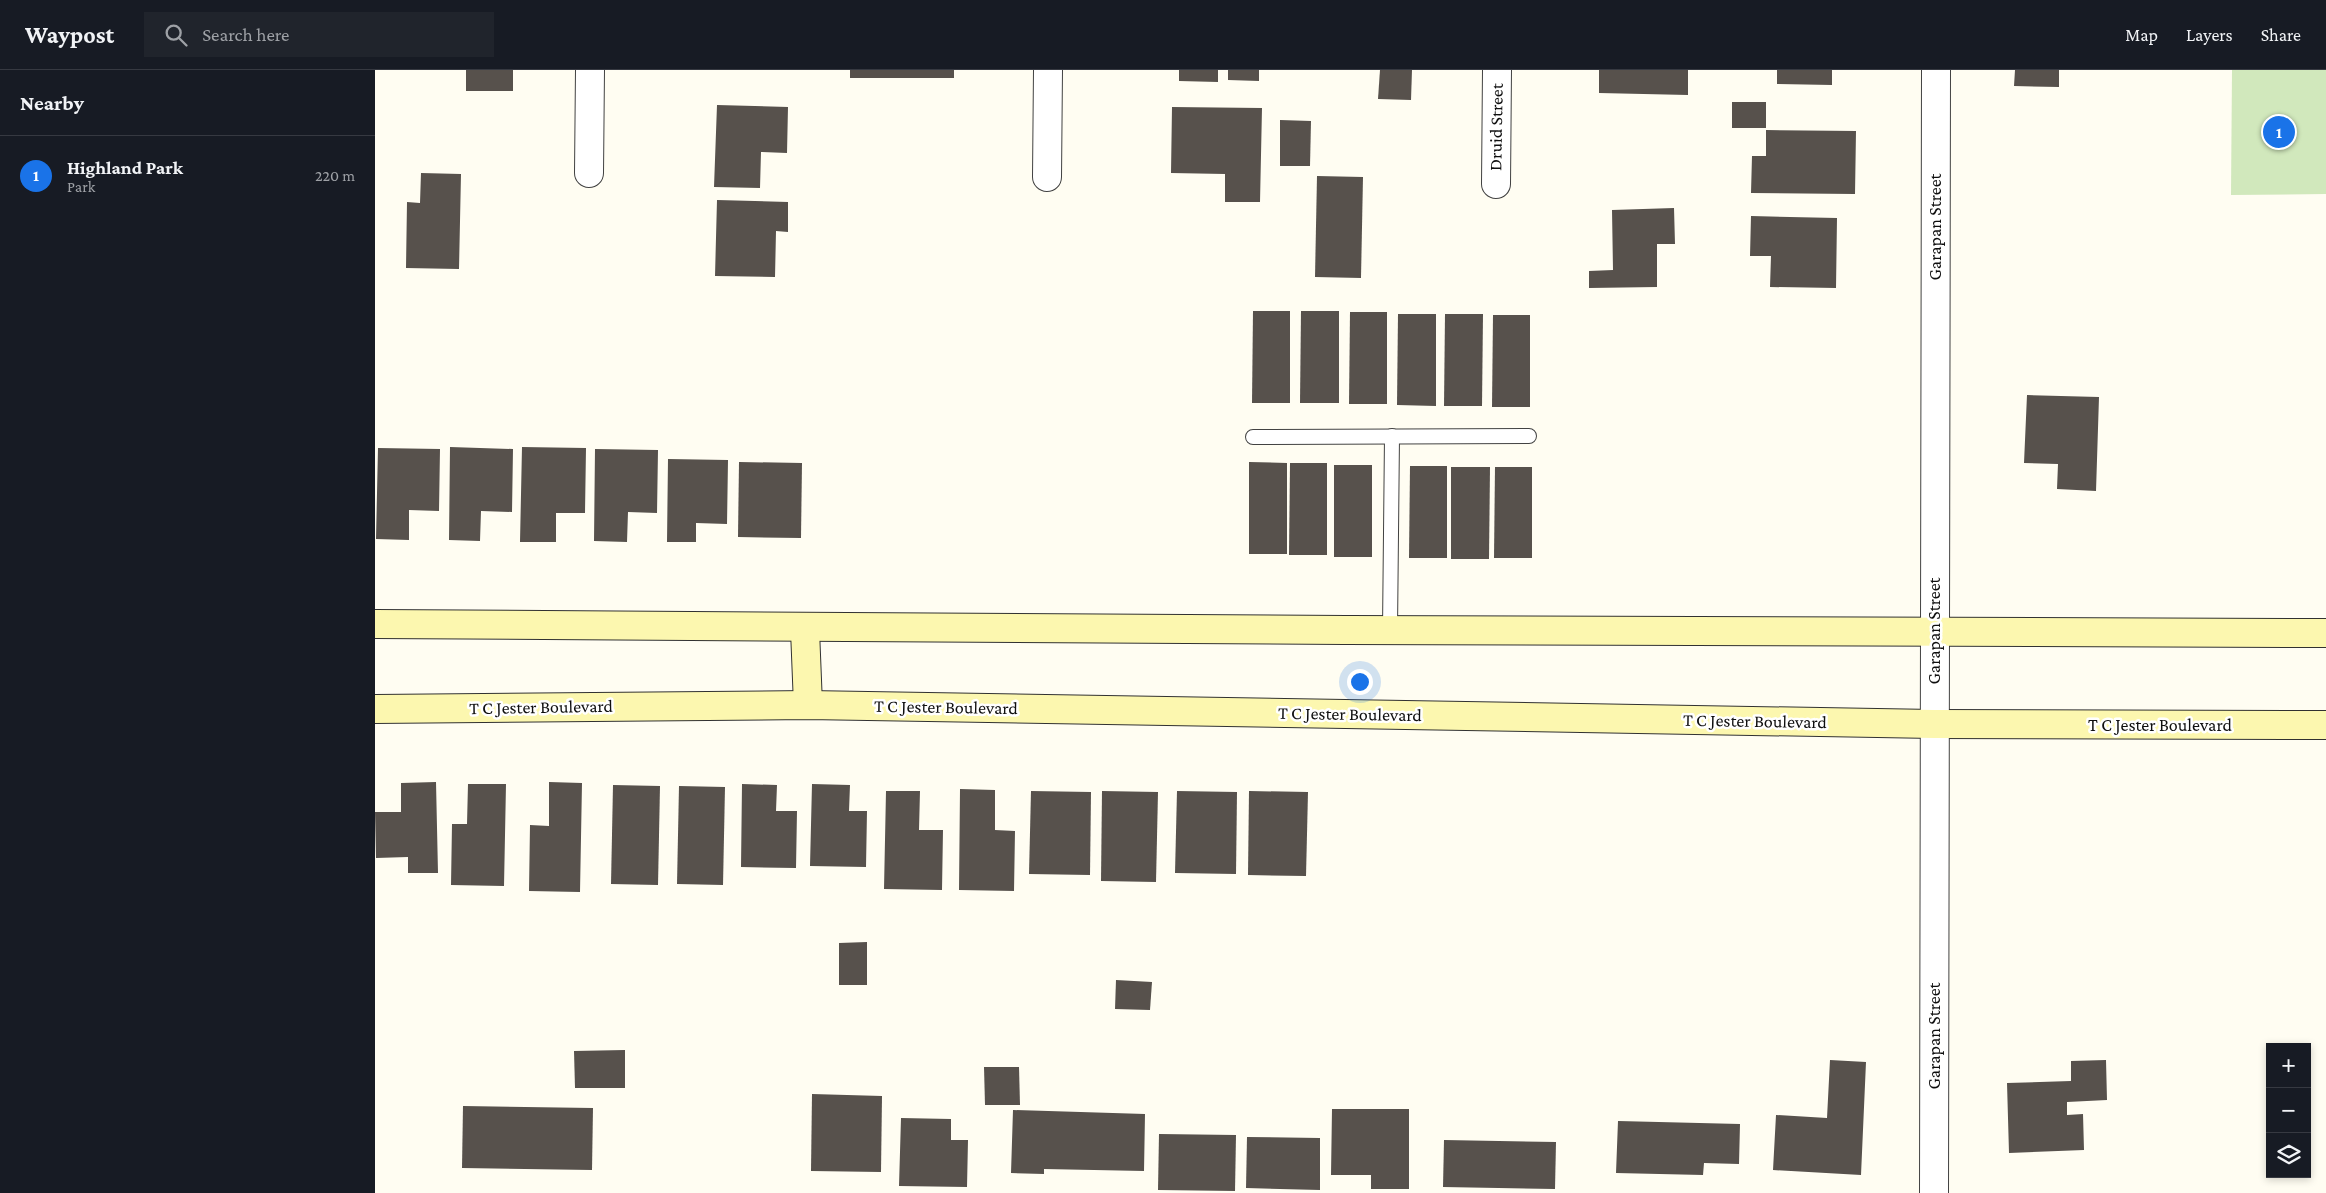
<!DOCTYPE html>
<html lang="en">
<head>
<meta charset="utf-8">
<style>
	body { margin:0; font-family:"Crimson Pro",serif; background:#20242c; color:#f1f3f6 }
	.controls { position:absolute; right:15px; bottom:15px; display:grid; overflow:hidden; border-radius:0px; box-shadow:0 2px 8px #0003 }
	.controls button { width:45px; height:45px; display:grid; place-items:center; padding:0; border:0; border-bottom:1px solid #363941; background:#171b24; color:#f1f3f6; font:25px sans-serif }
	.you { position:absolute; left:984px; top:611px; width:18px; height:18px; margin:-12px; border:4px solid #fff; border-radius:50%; background:#1a73e8; box-shadow:0 0 0 8px #1a73e833 }
	.badge { display:grid; place-items:center; width:32px; height:32px; border-radius:50%; background:#1a73e8; color:#fff; font-size:16px; font-weight:700 }
	.pin { position:absolute; translate:-50% -50%; border:2px solid #fff; box-shadow:0 1px 5px #0006 }
	.list { margin:0; padding:0; list-style:none }
	h2 { display:flex; justify-content:space-between; align-items:center; height:65px; margin:0; padding:0 20px; font-size:21px }
	h2 small { font-size:16px; font-weight:400; color:#9ea1a6 }
	.list li { display:grid; grid-template-columns:32px 1fr auto; gap:15px; align-items:center; box-sizing:border-box; height:80px; padding:0 20px; border-top:1px solid #363941 }
	.list b { display:block; font-size:19px; white-space:nowrap }
	.list p { margin:0; font-size:16px; white-space:nowrap; color:#9ea1a6 }
	.list em { font-size:16px; font-style:normal; color:#9ea1a6 }
	.icon { flex:none; width:28px; height:28px; fill:none; stroke:currentColor; stroke-width:2; stroke-linecap:round; stroke-linejoin:round }
	.map { position:relative; flex:none; width:1951px; height:1123px; overflow:hidden }
	header { display:flex; align-items:center; gap:30px; box-sizing:border-box; height:70px; padding:0 25px; background:#171b24; border-bottom:1px solid #363941 }
	header strong { font-size:24px }
	nav { display:flex; gap:28px; margin-inline-start:auto; font-size:18px }
	.search { width:350px; height:45px; background:#20242c; display:flex; align-items:center; gap:12px; box-sizing:border-box; padding:0 18px; border-radius:0px; color:#9ea1a6; font-size:19px }
	main { display:flex }
	aside { flex:1; background:#171b24 }
	.map>svg:first-child { display:block }
	.green { fill:#d1e8bc }
	.building { fill:#57514c }
	.lines { fill:none; stroke-linecap:round; stroke-linejoin:round }
	.lane-casing { stroke:#424242; stroke-width:16 }
	.street-casing { stroke:#424242; stroke-width:30 }
	.secondary-casing { stroke:#313131; stroke-width:30 }
	.lane { stroke:#fff; stroke-width:14 }
	.street { stroke:#fff; stroke-width:28 }
	.secondary { stroke:#fcf7af; stroke-width:28 }
	.labels { text-anchor:middle; stroke-width:5; stroke-linejoin:round; paint-order:stroke }
	.street-label { font-size:18px; fill:#0f0f0f; stroke:#fff }
</style>
</head>
<body>
<header>
<strong>Waypost</strong>
<div class="search"><svg class="icon" aria-label="search" viewBox="0 0 24 24"><circle cx="10" cy="10" r="6"/><path d="M15 15l6 6"/></svg>Search here</div>
<nav><a>Map</a><a>Layers</a><a>Share</a></nav>
</header>
<main>
<aside>
<h2>Nearby<small></small></h2>
<ul class="list">
<li><span class="badge">1</span><div><b>Highland Park</b><p>Park</p></div><em>220 m</em></li>
</ul>
</aside>
<div class="map">
<svg width="1951" height="1123" viewBox="0 0 1951 1123">
	<rect width="100%" height="100%" fill="#fffdf2"/>
	<polygon class="green" points="1857,0 1951,0 1951,124 1856,125"/>
	<g class="building">
		<rect x="91" y="0" width="47" height="21"/>
		<rect x="475" y="0" width="104" height="8"/>
		<polygon points="804,0 843,0 843,12 804,11"/>
		<polygon points="853,0 884,0 884,11 853,10"/>
		<polygon points="1005,0 1037,0 1036,30 1003,29"/>
		<polygon points="1224,0 1313,0 1313,25 1224,23"/>
		<polygon points="1402,0 1457,0 1457,15 1402,14"/>
		<polygon points="1640,0 1684,0 1684,17 1639,16"/>
		<rect x="1357" y="32" width="34" height="26"/>
		<polygon points="342,35 413,37 412,83 386,82 385,118 339,117"/>
		<polygon points="797,37 887,38 885,132 850,132 850,104 796,103"/>
		<polygon points="905,50 936,51 935,96 905,96"/>
		<polygon points="1391,60 1481,61 1480,124 1376,123 1377,86 1391,86"/>
		<polygon points="46,103 86,104 84,199 31,198 32,132 45,133"/>
		<polygon points="942,106 988,107 986,208 940,207"/>
		<polygon points="342,130 413,132 413,162 401,161 400,207 340,206"/>
		<polygon points="1299,138 1300,174 1282,174 1282,217 1214,218 1214,201 1238,200 1237,140"/>
		<polygon points="1376,146 1462,148 1461,218 1395,217 1396,186 1375,186"/>
		<polygon points="878,241 915,241 915,333 877,333"/>
		<polygon points="926,241 964,241 964,333 925,333"/>
		<polygon points="975,242 1012,242 1012,334 974,334"/>
		<polygon points="1023,244 1061,244 1061,336 1022,335"/>
		<polygon points="1070,244 1108,244 1107,336 1069,336"/>
		<polygon points="1118,245 1155,245 1155,337 1117,337"/>
		<polygon points="1652,325 1724,327 1721,421 1682,419 1683,394 1649,393"/>
		<polygon points="75,377 138,379 137,442 106,441 105,471 74,470"/>
		<polygon points="147,377 211,378 210,443 181,443 181,472 145,472"/>
		<polygon points="3,378 65,379 64,441 34,440 34,470 1,469"/>
		<polygon points="220,379 283,380 282,443 253,442 252,472 219,471"/>
		<polygon points="293,389 353,390 352,454 321,453 321,472 292,472"/>
		<polygon points="364,392 427,393 426,468 363,467"/>
		<polygon points="874,392 912,393 912,484 874,484"/>
		<polygon points="915,393 952,393 952,485 914,485"/>
		<rect x="959" y="395" width="38" height="92"/>
		<polygon points="1035,396 1072,396 1072,488 1034,488"/>
		<polygon points="1076,397 1115,397 1114,489 1076,489"/>
		<polygon points="1120,397 1157,397 1157,488 1119,488"/>
		<polygon points="61,712 63,803 33,803 33,787 1,788 0,742 26,742 26,713"/>
		<polygon points="174,712 207,713 205,822 154,821 155,755 174,756"/>
		<polygon points="93,714 131,714 129,816 76,815 77,754 92,754"/>
		<polygon points="367,714 402,715 401,741 422,741 421,798 366,797"/>
		<polygon points="437,714 475,715 474,741 492,741 491,797 435,796"/>
		<polygon points="238,715 285,716 283,815 236,814"/>
		<polygon points="304,716 350,717 348,815 302,814"/>
		<polygon points="585,719 620,720 620,760 640,761 639,821 584,820"/>
		<polygon points="511,721 545,721 544,760 568,760 567,820 509,819"/>
		<polygon points="656,721 716,722 715,805 654,804"/>
		<polygon points="727,721 783,722 781,812 726,811"/>
		<polygon points="802,721 862,722 861,804 800,803"/>
		<polygon points="874,721 933,722 931,806 873,805"/>
		<polygon points="492,872 492,915 464,915 464,873"/>
		<polygon points="741,910 777,912 775,940 740,939"/>
		<polygon points="250,980 250,1018 200,1018 199,981"/>
		<polygon points="1455,990 1491,992 1486,1105 1398,1100 1401,1045 1452,1048"/>
		<polygon points="1731,990 1732,1030 1692,1032 1692,1045 1708,1044 1709,1080 1634,1083 1632,1013 1696,1011 1696,991"/>
		<polygon points="609,997 644,997 645,1035 610,1035"/>
		<polygon points="437,1024 507,1026 506,1102 436,1101"/>
		<polygon points="88,1036 218,1038 217,1100 87,1098"/>
		<polygon points="957,1039 1034,1039 1034,1119 996,1119 996,1105 956,1105"/>
		<polygon points="638,1040 770,1044 769,1101 669,1099 669,1104 636,1103"/>
		<polygon points="526,1048 576,1049 576,1070 593,1070 592,1117 524,1116"/>
		<polygon points="1243,1051 1365,1054 1364,1094 1329,1093 1328,1105 1241,1103"/>
		<polygon points="784,1064 861,1065 860,1121 783,1120"/>
		<polygon points="872,1067 945,1068 945,1120 871,1118"/>
		<polygon points="1069,1070 1181,1072 1180,1119 1068,1117"/>
	</g>
	<g class="lines">
		<g class="lane-casing">
			<g id="lane">
				<polyline points="878,367 1154,366"/>
				<polyline points="1015,560 1017,366"/>
			</g>
		</g>
		<g class="street-casing">
			<g id="street">
				<polyline points="214,103 215,0"/>
				<polyline points="672,107 673,0"/>
				<polyline points="1121,114 1122,0"/>
				<polyline points="1559,1123 1561,0"/>
			</g>
		</g>
		<g class="secondary-casing">
			<g id="secondary">
				<path d="M0,554C650,562 1301,559 1951,563"/>
				<polyline points="430,560 433,635"/>
				<polyline points="0,639 433,635 1559,654 1951,655"/>
			</g>
		</g>
		<use href="#lane" class="lane"/>
		<use href="#street" class="street"/>
		<use href="#secondary" class="secondary"/>
	</g>
	<g class="labels">
		<g class="street-label">
			<text transform="translate(1121 57) rotate(-89)" y="6">Druid Street</text>
			<text transform="translate(1560 157) rotate(-90)" y="6">Garapan Street</text>
			<text transform="translate(1559 561) rotate(-90)" y="6">Garapan Street</text>
			<text transform="translate(166 637) rotate(-1)" y="6">T C Jester Boulevard</text>
			<text transform="translate(571 637) rotate(1)" y="6">T C Jester Boulevard</text>
			<text transform="translate(975 644) rotate(1)" y="6">T C Jester Boulevard</text>
			<text transform="translate(1380 651) rotate(1)" y="6">T C Jester Boulevard</text>
			<text x="1785" y="661">T C Jester Boulevard</text>
			<text transform="translate(1559 966) rotate(-90)" y="6">Garapan Street</text>
		</g>
	</g>
</svg>
<div class="controls">
<button>+</button>
<button>−</button>
<button><svg class="icon" aria-label="layers" viewBox="0 0 24 24"><path d="M12 4l9 5-9 5-9-5zM3 14l9 5 9-5"/></svg></button>
</div>
<div class="you"></div>
<div class="pin badge" style="left:1904px;top:62px">1</div>
</div>
</main>
</body>
</html>
